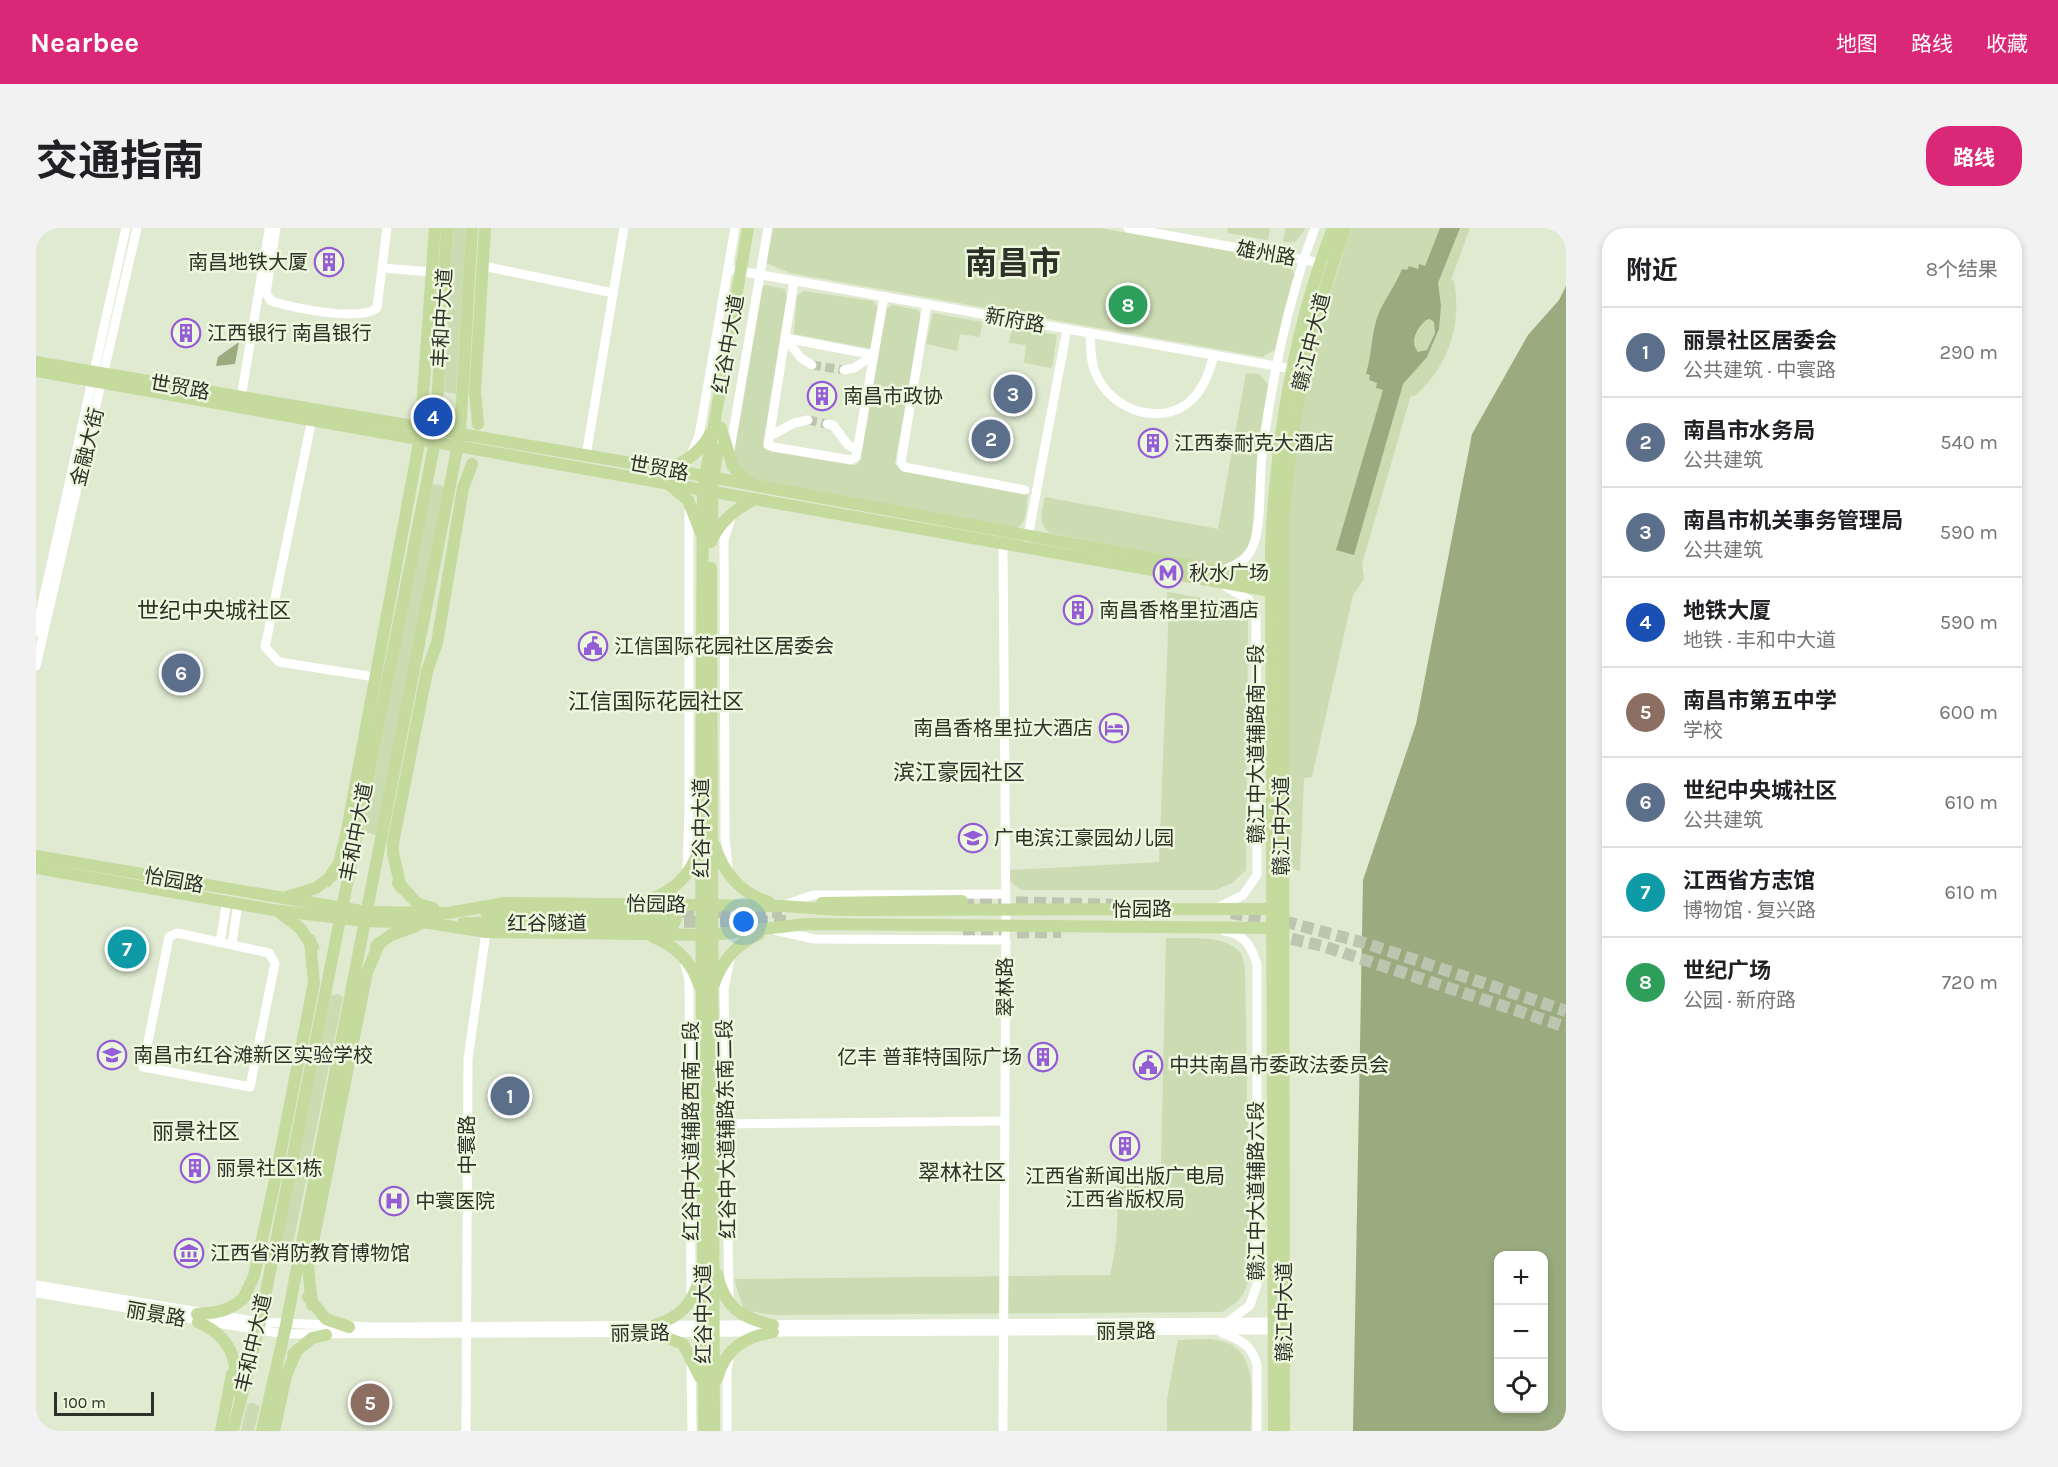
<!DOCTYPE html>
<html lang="zh">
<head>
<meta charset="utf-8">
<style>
	body { margin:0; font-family:Karla,"Noto Sans SC",sans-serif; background:#f2f2f2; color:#202124 }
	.controls { position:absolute; right:18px; bottom:18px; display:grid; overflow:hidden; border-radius:12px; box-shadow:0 3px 9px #0003 }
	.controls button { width:54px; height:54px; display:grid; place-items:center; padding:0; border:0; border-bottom:2px solid #e0e0e0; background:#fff; color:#202124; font:30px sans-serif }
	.scale { position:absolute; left:18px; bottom:15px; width:100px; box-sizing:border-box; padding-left:6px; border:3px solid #2d3127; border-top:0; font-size:16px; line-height:21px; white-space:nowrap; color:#2d3127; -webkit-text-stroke:4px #edf7de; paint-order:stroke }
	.you { position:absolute; left:708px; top:694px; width:21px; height:21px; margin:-15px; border:4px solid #fff; border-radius:50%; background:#1a73e8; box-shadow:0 0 0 9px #1a73e833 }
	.badge { display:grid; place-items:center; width:39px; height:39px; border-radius:50%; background:#db2777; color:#fff; font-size:20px; font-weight:700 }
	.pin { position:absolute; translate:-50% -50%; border:3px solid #fff; box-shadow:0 2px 6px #0006 }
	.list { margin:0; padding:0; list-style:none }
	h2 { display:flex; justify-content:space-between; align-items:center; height:78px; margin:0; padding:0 24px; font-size:26px }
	h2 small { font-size:20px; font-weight:400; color:#757577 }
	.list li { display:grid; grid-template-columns:39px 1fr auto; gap:18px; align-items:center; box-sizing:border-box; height:90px; padding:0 24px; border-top:2px solid #e0e0e0 }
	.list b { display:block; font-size:22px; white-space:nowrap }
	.list p { margin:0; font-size:20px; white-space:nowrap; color:#757577 }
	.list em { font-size:20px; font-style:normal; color:#757577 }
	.icon { flex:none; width:33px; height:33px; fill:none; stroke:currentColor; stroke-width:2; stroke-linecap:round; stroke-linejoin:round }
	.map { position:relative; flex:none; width:1530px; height:1203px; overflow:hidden; border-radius:24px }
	header { display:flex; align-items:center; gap:36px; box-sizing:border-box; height:84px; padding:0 30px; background:#db2777; color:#fff }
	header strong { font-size:28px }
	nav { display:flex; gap:33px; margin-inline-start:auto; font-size:21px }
	.intro { display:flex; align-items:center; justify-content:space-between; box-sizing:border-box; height:144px; padding:0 36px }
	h1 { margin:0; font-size:42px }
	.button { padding:15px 27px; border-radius:24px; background:#db2777; color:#fff; font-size:21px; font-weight:700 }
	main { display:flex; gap:36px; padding:0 36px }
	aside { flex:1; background:#fff; border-radius:24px; box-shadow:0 3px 9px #0003 }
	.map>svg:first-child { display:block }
	.green { fill:#cbdcb2 }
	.water { fill:#9aab7f; fill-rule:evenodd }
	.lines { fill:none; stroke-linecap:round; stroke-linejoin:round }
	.minor-tunnel { stroke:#bcc5af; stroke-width:9; stroke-dasharray:9 4.5; stroke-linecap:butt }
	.major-tunnel { stroke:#bcc5af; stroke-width:12; stroke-dasharray:12 6; stroke-linecap:butt }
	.minor { stroke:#fff; stroke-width:9 }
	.major { stroke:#c5da9d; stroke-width:12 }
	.labels { text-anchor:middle; stroke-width:5; stroke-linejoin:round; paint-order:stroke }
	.street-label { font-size:20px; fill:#2d3127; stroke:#edf7de }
	.poi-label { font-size:20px; fill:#2d3127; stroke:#edf7de; text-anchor:start }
	.quarter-label { font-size:22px; fill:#2d3127; stroke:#edf7de }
	.town-label { font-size:32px; font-weight:bold; fill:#2d3127; stroke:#edf7de }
</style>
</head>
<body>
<header>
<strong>Nearbee</strong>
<nav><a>地图</a><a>路线</a><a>收藏</a></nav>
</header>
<div class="intro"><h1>交通指南</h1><a class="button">路线</a></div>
<main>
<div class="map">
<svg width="1530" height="1203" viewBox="0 0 1530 1203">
	<rect width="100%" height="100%" fill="#e0ead1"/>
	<g class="green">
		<polygon points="417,0 430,0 420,166 408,164"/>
		<polygon points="736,0 1064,0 1248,33 1255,38 1259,49 1240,121 1226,129 754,45 730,35"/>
		<polygon points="1192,0 1234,0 1232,12 1191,5"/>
		<polygon points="1249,0 1270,0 1259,14 1247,14"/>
		<path d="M1315,0H1434L1415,52L1418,53C1426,97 1413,137 1379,168L1375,167L1326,336L1328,351L1317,367L1276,549L1268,550L1264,643L1252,639L1251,313L1261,198L1277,122Z"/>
		<path d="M729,57L749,61L751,68L727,217L731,222L820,237L825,230L850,81L856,77L882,82L885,88L859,235L863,241L992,266C990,278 992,297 978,301L727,257L708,247L696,226L725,59Z"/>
		<polygon points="767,63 837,73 843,81 835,121 758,106 761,68"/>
		<polygon points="897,85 946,94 944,109 924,106 921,123 890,116"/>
		<polygon points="976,99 1021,107 1016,140 988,135 990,117 973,115"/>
		<path d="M1210,145L1223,146L1233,157L1225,202L1215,313C1209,325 1199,332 1187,338L1014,305C1001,294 1006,284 1009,269L1182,301Z"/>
		<polygon points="398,256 405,257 409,261 340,607 328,604 395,258"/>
		<polygon points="1131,364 1208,377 1212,389 1210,642 1196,655 1180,662 985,662 974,653 973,642 1123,634 1132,403"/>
		<path d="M1130,710C1151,711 1188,706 1204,724C1207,728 1208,736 1209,741L1214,1041C1210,1065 1207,1072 1186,1084L737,1087L708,1082L698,1051L1074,1047C1082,1014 1083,983 1079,950L1131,949L1125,936Z"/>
		<polygon points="301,766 307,769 254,1031 242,1028 295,768"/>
		<path d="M1142,1112C1155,1112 1168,1110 1180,1112C1225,1118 1215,1171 1215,1203H1131V1171Z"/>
		<polygon points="217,1175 224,1179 218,1203 205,1203 211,1176"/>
	</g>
	<g class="water">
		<path d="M1404,0H1424L1402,55L1405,78L1403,101L1391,129L1367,156L1318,327L1300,322L1347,162L1340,160L1341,155L1333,152L1334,147L1330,146C1336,126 1335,106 1342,87C1349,70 1360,57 1366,41L1371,42L1373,38L1382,41L1383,36L1389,38ZM1394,91L1398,94L1399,105L1391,122L1382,124C1373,114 1381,100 1390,92Z"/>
		<path d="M1530,58V1203H1317L1327,652L1380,496L1436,206L1492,107L1523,72ZM1462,1028H1508V1180H1462Z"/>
		<polygon points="203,114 199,136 180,138 182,129"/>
	</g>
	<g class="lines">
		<g class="minor-tunnel">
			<polyline points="776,137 808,142"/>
			<polyline points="772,192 791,196"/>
		</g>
		<g class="major-tunnel">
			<polyline points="926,673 1085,677"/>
			<polyline points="628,684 746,684"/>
			<polyline points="1195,685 1255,695 1332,716 1530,783"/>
			<polyline points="630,694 754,693"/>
			<polyline points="927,705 1025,704"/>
			<polyline points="1238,707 1287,718 1530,799"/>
		</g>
		<g class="minor">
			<path d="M240,0L230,65L235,73C258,80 323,94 341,80L351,0"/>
			<polyline points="1092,0 1291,36"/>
			<polyline points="447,38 577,65"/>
			<polyline points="347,40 396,44"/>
			<polyline points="692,41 1262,142"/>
			<polyline points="758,53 732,217 737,219 815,232 820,229 848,69"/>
			<polyline points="891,76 865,234 868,239 989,262"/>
			<path d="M1054,105C1055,119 1054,134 1060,146C1074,180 1121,199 1152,175C1167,163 1173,145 1178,127"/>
			<polyline points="776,137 765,130 749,110 838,127 818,140 808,142"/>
			<polyline points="205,170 233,2"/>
			<polyline points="276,191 229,419 243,434 339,449"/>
			<polyline points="791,196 797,197 812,217 821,222"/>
			<polyline points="734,208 758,195 772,192"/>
			<polyline points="694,222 732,0"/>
			<polyline points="656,224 663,208 699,0"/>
			<polyline points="550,228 588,0"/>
			<polyline points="967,315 970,697 967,1203"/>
			<polyline points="990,319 1031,101"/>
			<path d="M1186,342C1200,338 1212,332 1217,318C1226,296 1223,252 1226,227C1236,150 1251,73 1279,0"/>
			<polyline points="0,404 90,0"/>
			<polyline points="0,438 101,0"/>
			<polyline points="692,640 689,609 688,312 695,290"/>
			<polyline points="651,641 653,584 653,283"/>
			<polyline points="751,676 777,667 969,666"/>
			<polyline points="1183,679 1207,667 1221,647 1220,391 1213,372 1189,358"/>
			<polyline points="738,702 778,711 969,712"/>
			<path d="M1188,703C1209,706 1215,718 1221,736V1056L1214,1077L1192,1094"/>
			<polygon points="141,705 233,725 239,735 214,859 107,839 133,709"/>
			<polyline points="184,714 191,673"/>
			<polyline points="196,716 202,675"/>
			<polyline points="649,737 653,751 655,1064"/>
			<polyline points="678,896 969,893"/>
			<polyline points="0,1057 224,1094 340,1099 1242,1094"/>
			<polyline points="0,1065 248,1106 1242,1102"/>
			<polyline points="693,1070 688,761 694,731"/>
			<path d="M1186,1105C1205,1112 1216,1117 1221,1137V1203"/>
			<polyline points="655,1135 656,1203"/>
			<polyline points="430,1203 432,831 450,704"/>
			<polyline points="691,1203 691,1142 693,1131"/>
		</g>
		<g class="major">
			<polyline points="0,134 625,240 1245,354"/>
			<polyline points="0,143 1245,365"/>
			<polyline points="442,196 439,164 449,0"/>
			<polyline points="685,200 697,239 714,255"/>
			<path d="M632,241C648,235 667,222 674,206"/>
			<polyline points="635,258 652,272 665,305"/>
			<path d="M675,313C684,294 701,279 720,271"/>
			<polyline points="675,314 677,250 682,221"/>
			<polyline points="675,340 678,1203"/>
			<path d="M679,618C687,644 706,667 733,674"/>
			<polyline points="0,628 331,684 412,685 469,675 747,678 802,682 1246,681"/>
			<polyline points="0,640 237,682 329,693 393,695 450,704 676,707 770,696 1245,700"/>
			<polyline points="291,653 303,635 310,607 384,210 399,0"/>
			<polyline points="362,655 382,676 397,680"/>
			<polyline points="365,660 357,625 357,615 391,443 401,415 427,260 436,236"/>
			<polyline points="251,669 280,660 297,647"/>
			<path d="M609,673C636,665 655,648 663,621"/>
			<polyline points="786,675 926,673"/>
			<polyline points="450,684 627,684"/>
			<polyline points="244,685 264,700 277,719"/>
			<polyline points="427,695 629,694"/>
			<polyline points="622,702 637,697 640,691 637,681 624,679"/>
			<path d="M617,709C639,717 656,734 663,757"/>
			<polyline points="340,718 355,707 380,698"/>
			<path d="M678,756C686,733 700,716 723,706"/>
			<path d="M681,1046C689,1080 705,1090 737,1097"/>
			<polyline points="272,1069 290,1091 313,1099"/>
			<polyline points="207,1071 218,1048 238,957 278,755 274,712"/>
			<polyline points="276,1077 272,1039 331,744 344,714"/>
			<path d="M161,1086C183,1085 198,1082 212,1065"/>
			<path d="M162,1094C196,1109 200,1131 203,1165"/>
			<path d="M619,1097C644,1089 656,1077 663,1052"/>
			<polyline points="619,1105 647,1116 664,1149"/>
			<polyline points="257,1126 276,1110 290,1107"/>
			<path d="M681,1151C689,1121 708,1109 737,1104"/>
			<polyline points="185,1203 196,1146"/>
			<polyline points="197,1203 224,1094 399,213 411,0"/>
			<polyline points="226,1203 250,1097 424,206 436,0"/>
			<polyline points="238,1203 250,1148 261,1122"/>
			<polyline points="668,1203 665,602 667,261 712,0"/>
			<path d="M1238,1203L1235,320C1240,211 1257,102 1297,0"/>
			<path d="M1248,1203L1247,294C1255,190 1274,98 1309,0"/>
		</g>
	</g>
	<defs>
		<g id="building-ring" transform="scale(1.5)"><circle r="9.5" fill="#edf7de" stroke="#955dd5" stroke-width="1.5"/><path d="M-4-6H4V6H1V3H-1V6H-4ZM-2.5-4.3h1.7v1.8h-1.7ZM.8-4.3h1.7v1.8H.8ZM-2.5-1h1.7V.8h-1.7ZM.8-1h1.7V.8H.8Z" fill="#955dd5"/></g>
		<g id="metro-ring" transform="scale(1.5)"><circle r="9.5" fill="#edf7de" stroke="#955dd5" stroke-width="1.5"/><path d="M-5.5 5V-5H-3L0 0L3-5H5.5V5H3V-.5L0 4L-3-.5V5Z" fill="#955dd5"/></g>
		<g id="civic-ring" transform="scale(1.5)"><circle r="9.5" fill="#edf7de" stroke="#955dd5" stroke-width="1.5"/><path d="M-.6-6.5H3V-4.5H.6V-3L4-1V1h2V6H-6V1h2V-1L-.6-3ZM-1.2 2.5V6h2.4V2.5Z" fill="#955dd5"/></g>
		<g id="hotel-ring" transform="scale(1.5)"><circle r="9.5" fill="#edf7de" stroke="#955dd5" stroke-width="1.5"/><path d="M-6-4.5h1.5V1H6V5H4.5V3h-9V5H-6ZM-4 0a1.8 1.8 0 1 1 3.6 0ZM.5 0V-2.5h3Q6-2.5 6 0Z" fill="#955dd5"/></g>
		<g id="school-ring" transform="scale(1.5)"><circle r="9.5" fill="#edf7de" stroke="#955dd5" stroke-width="1.5"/><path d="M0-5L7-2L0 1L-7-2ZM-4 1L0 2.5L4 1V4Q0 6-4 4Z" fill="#955dd5"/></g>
		<g id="hospital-ring" transform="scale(1.5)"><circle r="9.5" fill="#edf7de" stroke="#955dd5" stroke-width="1.5"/><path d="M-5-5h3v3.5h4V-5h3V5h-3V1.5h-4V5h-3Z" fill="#955dd5"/></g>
		<g id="museum-ring" transform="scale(1.5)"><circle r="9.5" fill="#edf7de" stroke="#955dd5" stroke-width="1.5"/><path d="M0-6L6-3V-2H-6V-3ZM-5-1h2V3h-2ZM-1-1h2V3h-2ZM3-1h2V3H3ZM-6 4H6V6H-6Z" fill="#955dd5"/></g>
	</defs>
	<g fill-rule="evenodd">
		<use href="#building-ring" x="293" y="34"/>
		<use href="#building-ring" x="150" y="105"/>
		<use href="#building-ring" x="786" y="168"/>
		<use href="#building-ring" x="1117" y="215"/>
		<use href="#metro-ring" x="1132" y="345"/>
		<use href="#building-ring" x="1042" y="382"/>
		<use href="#civic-ring" x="557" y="418"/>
		<use href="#hotel-ring" x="1078" y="500"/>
		<use href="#school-ring" x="937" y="610"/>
		<use href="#school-ring" x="76" y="827"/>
		<use href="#building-ring" x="1007" y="829"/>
		<use href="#civic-ring" x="1112" y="837"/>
		<use href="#building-ring" x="1089" y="918"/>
		<use href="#building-ring" x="159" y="940"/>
		<use href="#hospital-ring" x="358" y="973"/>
		<use href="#museum-ring" x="153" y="1025"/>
	</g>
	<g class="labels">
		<g class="street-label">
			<text transform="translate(1230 25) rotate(10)" y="7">雄州路</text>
			<text transform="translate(406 90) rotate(-87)" y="7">丰和中大道</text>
			<text transform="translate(979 92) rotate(10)" y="7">新府路</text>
			<text transform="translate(1275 114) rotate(-76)" y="7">赣江中大道</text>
			<text transform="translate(692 116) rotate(-80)" y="7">红谷中大道</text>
			<text transform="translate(144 159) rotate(10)" y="7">世贸路</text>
			<text transform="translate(51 219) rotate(-76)" y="7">金融大街</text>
			<text transform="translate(623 240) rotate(10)" y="7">世贸路</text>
			<text transform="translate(1220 516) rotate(-90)" y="7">赣江中大道辅路南一段</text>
			<text transform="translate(1245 598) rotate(-90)" y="7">赣江中大道</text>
			<text transform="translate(665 600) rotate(-90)" y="7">红谷中大道</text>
			<text transform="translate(320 604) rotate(-79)" y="7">丰和中大道</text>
			<text transform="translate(138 652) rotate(10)" y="7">怡园路</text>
			<text transform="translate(620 676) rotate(1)" y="7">怡园路</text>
			<text x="1106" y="688">怡园路</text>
			<text x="511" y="702">红谷隧道</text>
			<text transform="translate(969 759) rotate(-90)" y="7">翠林路</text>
			<text transform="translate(690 901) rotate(-91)" y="7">红谷中大道辅路东南二段</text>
			<text transform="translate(655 903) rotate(-90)" y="7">红谷中大道辅路西南二段</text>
			<text transform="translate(431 917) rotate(-90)" y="7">中寰路</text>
			<text transform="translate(1220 963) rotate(-90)" y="7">赣江中大道辅路六段</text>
			<text transform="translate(1248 1084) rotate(-90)" y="7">赣江中大道</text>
			<text transform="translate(120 1086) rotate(10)" y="7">丽景路</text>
			<text transform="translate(667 1086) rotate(-90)" y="7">红谷中大道</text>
			<text x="1090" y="1110">丽景路</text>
			<text transform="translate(604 1105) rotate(-1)" y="7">丽景路</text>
			<text transform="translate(217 1115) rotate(-77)" y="7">丰和中大道</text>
		</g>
		<g class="poi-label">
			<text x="272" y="41" text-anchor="end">南昌地铁大厦</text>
			<text x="171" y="112">江西银行 南昌银行</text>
			<text x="807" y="175">南昌市政协</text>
			<text x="1138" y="222">江西泰耐克大酒店</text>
			<text x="1153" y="352">秋水广场</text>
			<text x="1063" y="389">南昌香格里拉酒店</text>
			<text x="578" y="425">江信国际花园社区居委会</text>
			<text x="1057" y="507" text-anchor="end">南昌香格里拉大酒店</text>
			<text x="958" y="617">广电滨江豪园幼儿园</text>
			<text x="97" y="834">南昌市红谷滩新区实验学校</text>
			<text x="986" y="836" text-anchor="end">亿丰 普菲特国际广场</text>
			<text x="1133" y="844">中共南昌市委政法委员会</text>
			<text x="180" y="947">丽景社区1栋</text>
			<text x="1089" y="955" text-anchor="middle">江西省新闻出版广电局<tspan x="1089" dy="23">江西省版权局</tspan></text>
			<text x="379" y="980">中寰医院</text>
			<text x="174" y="1032">江西省消防教育博物馆</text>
		</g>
		<g class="quarter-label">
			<text x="178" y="390">世纪中央城社区</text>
			<text x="620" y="481">江信国际花园社区</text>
			<text x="923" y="552">滨江豪园社区</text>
			<text x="160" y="911">丽景社区</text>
			<text x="926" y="952">翠林社区</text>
		</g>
		<g class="town-label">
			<text x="977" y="46">南昌市</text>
		</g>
	</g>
</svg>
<div class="controls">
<button>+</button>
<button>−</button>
<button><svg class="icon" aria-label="locate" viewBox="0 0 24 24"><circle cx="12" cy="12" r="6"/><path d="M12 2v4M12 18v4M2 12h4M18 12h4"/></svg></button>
</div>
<div class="scale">100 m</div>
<div class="you"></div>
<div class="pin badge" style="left:474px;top:868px;background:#5c6f8a">1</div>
<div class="pin badge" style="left:955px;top:211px;background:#5c6f8a">2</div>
<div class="pin badge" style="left:977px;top:166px;background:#5c6f8a">3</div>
<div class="pin badge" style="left:397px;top:189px;background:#1a4fb4">4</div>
<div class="pin badge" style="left:334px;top:1175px;background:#8d6e63">5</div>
<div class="pin badge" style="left:145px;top:445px;background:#5c6f8a">6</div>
<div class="pin badge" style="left:91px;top:721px;background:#0f9aa8">7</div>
<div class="pin badge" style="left:1092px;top:77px;background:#2e9e5b">8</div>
</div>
<aside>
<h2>附近<small>8个结果</small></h2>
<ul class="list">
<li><span class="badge" style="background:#5c6f8a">1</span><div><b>丽景社区居委会</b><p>公共建筑 · 中寰路</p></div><em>290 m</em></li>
<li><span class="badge" style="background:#5c6f8a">2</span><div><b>南昌市水务局</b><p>公共建筑</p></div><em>540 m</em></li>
<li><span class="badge" style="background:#5c6f8a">3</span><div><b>南昌市机关事务管理局</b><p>公共建筑</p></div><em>590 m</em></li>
<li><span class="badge" style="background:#1a4fb4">4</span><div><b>地铁大厦</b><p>地铁 · 丰和中大道</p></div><em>590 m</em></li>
<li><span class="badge" style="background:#8d6e63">5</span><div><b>南昌市第五中学</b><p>学校</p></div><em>600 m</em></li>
<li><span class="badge" style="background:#5c6f8a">6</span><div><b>世纪中央城社区</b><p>公共建筑</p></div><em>610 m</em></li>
<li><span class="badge" style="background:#0f9aa8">7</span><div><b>江西省方志馆</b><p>博物馆 · 复兴路</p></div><em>610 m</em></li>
<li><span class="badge" style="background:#2e9e5b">8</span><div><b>世纪广场</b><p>公园 · 新府路</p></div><em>720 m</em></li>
</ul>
</aside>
</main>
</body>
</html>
